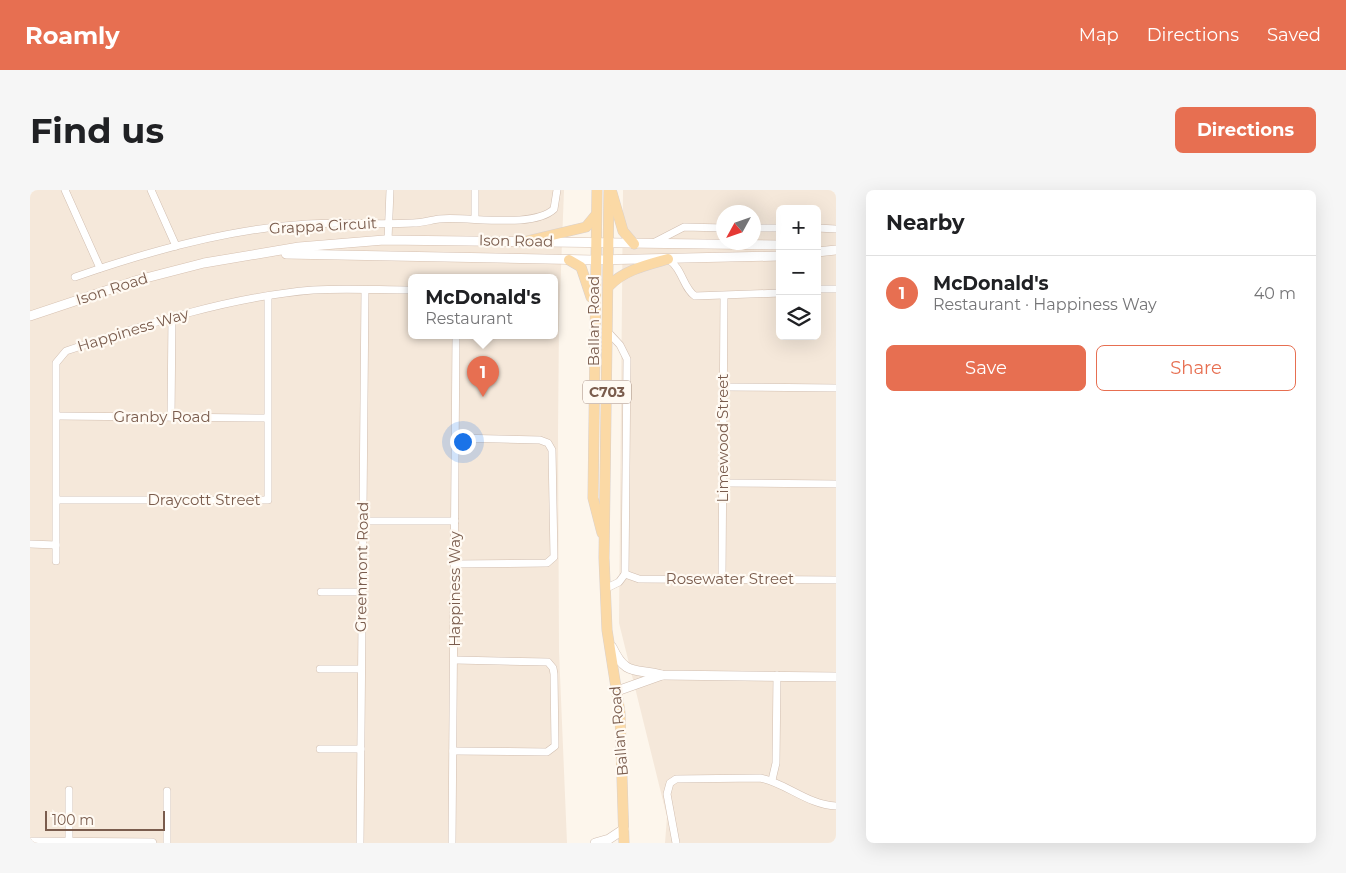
<!DOCTYPE html>
<html lang="en">
<head>
<meta charset="utf-8">
<style>
	body { margin:0; font-family:Montserrat,sans-serif; background:#f6f6f6; color:#202124 }
	.controls { position:absolute; right:15px; top:15px; display:grid; overflow:hidden; border-radius:8px; box-shadow:0 5px 20px #0002 }
	.controls button { width:45px; height:45px; display:grid; place-items:center; padding:0; border:0; border-bottom:1px solid #e0e0e0; background:#fff; color:#202124; font:25px sans-serif }
	.compass { position:absolute; left:686px; top:15px; width:45px; height:45px; border-radius:50%; background:#fff; box-shadow:0 5px 20px #0002; rotate:230deg }
	.scale { position:absolute; left:15px; bottom:12px; width:120px; box-sizing:border-box; padding-left:5px; border:2px solid #7a5c4d; border-top:0; font-size:14px; line-height:18px; white-space:nowrap; color:#7a5c4d; -webkit-text-stroke:4px #fffaf3; paint-order:stroke }
	.you { position:absolute; left:432px; top:251px; width:18px; height:18px; margin:-12px; border:4px solid #fff; border-radius:50%; background:#1a73e8; box-shadow:0 0 0 8px #1a73e833 }
	.badge { display:grid; place-items:center; width:32px; height:32px; border-radius:50%; background:#e76f51; color:#fff; font-size:16px; font-weight:700 }
	.pin { position:absolute; translate:-50% -41px; filter:drop-shadow(0 1px 2px #0008) }
	.pin::after { content:''; position:absolute; top:26px; width:18px; height:15px; background:inherit; clip-path:polygon(0 0,100% 0,50% 100%) }
	.popup { position:absolute; left:378px; top:84px; width:150px; height:65px; box-sizing:border-box; display:grid; place-content:center; border-radius:8px; background:#fff; filter:drop-shadow(0 1px 4px #0005); font-size:16px; white-space:nowrap; color:#757577 }
	.popup b { font-size:19px; color:#202124 }
	.popup::after { content:''; position:absolute; left:50%; top:100%; margin-left:-10px; border:10px solid transparent; border-top-color:#fff }
	.list { margin:0; padding:0; list-style:none }
	h2 { display:flex; justify-content:space-between; align-items:center; height:65px; margin:0; padding:0 20px; font-size:21px }
	h2 small { font-size:16px; font-weight:400; color:#757577 }
	.list li { display:grid; grid-template-columns:32px 1fr auto; gap:15px; align-items:center; box-sizing:border-box; height:75px; padding:0 20px; border-top:1px solid #e0e0e0 }
	.list b { display:block; font-size:19px; white-space:nowrap }
	.list p { margin:0; font-size:16px; white-space:nowrap; color:#757577 }
	.list em { font-size:16px; font-style:normal; color:#757577 }
	.actions { display:flex; gap:10px; padding:15px 20px }
	.actions a { flex:1; padding:11px 0; border:1px solid #e76f51; border-radius:8px; text-align:center; font-size:18px; color:#e76f51 }
	.actions .main { background:#e76f51; color:#fff }
	.icon { flex:none; width:28px; height:28px; fill:none; stroke:currentColor; stroke-width:2; stroke-linecap:round; stroke-linejoin:round }
	.map { position:relative; flex:none; width:806px; height:653px; overflow:hidden; border-radius:8px }
	header { display:flex; align-items:center; gap:30px; box-sizing:border-box; height:70px; padding:0 25px; background:#e76f51; color:#fff }
	header strong { font-size:24px }
	nav { display:flex; gap:28px; margin-inline-start:auto; font-size:18px }
	.intro { display:flex; align-items:center; justify-content:space-between; box-sizing:border-box; height:120px; padding:0 30px }
	h1 { margin:0; font-size:35px }
	.button { padding:12px 22px; border-radius:8px; background:#e76f51; color:#fff; font-size:18px; font-weight:700 }
	main { display:flex; gap:30px; padding:0 30px }
	aside { flex:1; background:#fff; border-radius:8px; box-shadow:0 5px 20px #0002 }
	.map>svg:first-child { display:block }
	.residential { fill:#f5e8da; fill-rule:evenodd }
	.lines { fill:none; stroke-linecap:round; stroke-linejoin:round }
	.minor-casing { stroke:#d1beb0; stroke-width:8 }
	.tertiary-casing { stroke:#d1beb0; stroke-width:10 }
	.secondary-casing { stroke:#d6c0b0; stroke-width:10 }
	.primary-casing { stroke:#dad1cd; stroke-width:11 }
	.minor { stroke:#fff; stroke-width:7 }
	.tertiary { stroke:#fff; stroke-width:9 }
	.secondary { stroke:#fff; stroke-width:9 }
	.primary { stroke:#fbd9a5; stroke-width:10 }
	.labels { text-anchor:middle; stroke-width:4.5; stroke-linejoin:round; paint-order:stroke }
	.shield { fill:#fffaf3; stroke:#a28b7f; stroke-width:1 }
	.shield-label { font-size:14px; font-weight:bold; fill:#7a5c4d }
	.street-label { font-size:15px; fill:#7a5c4d; stroke:#fffaf3 }
</style>
</head>
<body>
<header>
<strong>Roamly</strong>
<nav><a>Map</a><a>Directions</a><a>Saved</a></nav>
</header>
<div class="intro"><h1>Find us</h1><a class="button">Directions</a></div>
<main>
<div class="map">
<svg width="806" height="653" viewBox="0 0 806 653">
	<rect width="100%" height="100%" fill="#fdf6ec"/>
	<g class="residential">
		<path d="M0,0H534L529,132L528,243L529,461L537,653H0ZM382,88H524V146H382Z"/>
		<path d="M593,0H806V653H635L637,627L589,433ZM750,19H787V146H750ZM694,22H724V52H694Z"/>
	</g>
	<g class="lines">
		<g class="minor-casing">
			<g id="minor">
				<polyline points="35,0 70,78"/>
				<polyline points="121,0 146,56"/>
				<polyline points="445,29 445,0"/>
				<polyline points="724,38 750,38"/>
				<polyline points="787,38 806,39"/>
				<polyline points="358,50 360,0"/>
				<polyline points="623,53 654,37 694,38"/>
				<path d="M638,69C653,79 653,98 665,106L750,103"/>
				<path d="M45,87C119,61 198,39 277,34C312,32 348,35 383,33C392,33 401,30 409,29C438,26 503,39 524,19L527,0"/>
				<polyline points="787,99 806,99"/>
				<polyline points="693,197 806,198"/>
				<polyline points="27,226 237,228"/>
				<polyline points="141,227 142,126"/>
				<polyline points="693,293 806,294"/>
				<polyline points="27,310 238,310 238,107"/>
				<polyline points="333,331 425,331"/>
				<polyline points="0,354 26,355"/>
				<path d="M26,371V173L36,161C117,134 198,107 283,100C315,98 349,100 382,100"/>
				<polyline points="425,374 517,373 524,367 522,260 518,253 510,250 426,248"/>
				<polyline points="595,384 609,389 806,390"/>
				<polyline points="692,389 694,106"/>
				<polyline points="575,399 589,392 595,384 597,169 590,155 578,142"/>
				<polyline points="291,402 332,402"/>
				<polyline points="290,479 331,479"/>
				<polyline points="290,559 331,559"/>
				<polyline points="423,561 517,562 525,556 524,484 523,478 518,472 425,470"/>
				<polyline points="742,590 746,573 747,485"/>
				<polyline points="39,600 39,652"/>
				<polyline points="137,601 137,653"/>
				<polyline points="330,653 335,100"/>
				<polyline points="422,653 426,146"/>
				<path d="M646,653L637,604L640,593L646,589L730,588C756,593 778,615 806,616"/>
			</g>
		</g>
		<g class="tertiary-casing">
			<g id="tertiary">
				<path d="M582,457C596,487 605,478 632,485L806,487"/>
				<polyline points="587,501 632,485"/>
				<polyline points="0,652 122,653"/>
				<polyline points="565,653 579,649 594,639"/>
			</g>
		</g>
		<g class="secondary-casing">
			<g id="secondary">
				<polyline points="787,62 806,60"/>
				<polyline points="256,64 565,70 750,66"/>
				<polyline points="0,126 108,90 174,73 269,57 354,50 750,55"/>
			</g>
		</g>
		<g class="primary-casing">
			<g id="primary">
				<polyline points="567,0 563,308 572,343"/>
				<polyline points="579,0 574,368 577,440 590,523 594,653"/>
				<polyline points="582,3 593,41 604,54"/>
				<polyline points="497,51 556,37 565,26"/>
				<polyline points="539,70 551,77 561,107"/>
				<path d="M579,96C594,80 617,75 638,69"/>
			</g>
		</g>
		<use href="#minor" class="minor"/>
		<use href="#tertiary" class="tertiary"/>
		<use href="#secondary" class="secondary"/>
		<use href="#primary" class="primary"/>
	</g>
	<g class="labels">
		<rect class="shield" x="553" y="190.5" width="48" height="23" rx="4"/>
		<g class="shield-label">
			<text x="577" y="207">C703</text>
		</g>
		<g class="street-label">
			<text transform="translate(293 36) rotate(-3)" y="5">Grappa Circuit</text>
			<text transform="translate(486 51) rotate(1)" y="5">Ison Road</text>
			<text transform="translate(82 99) rotate(-18)" y="5">Ison Road</text>
			<text transform="translate(564 131) rotate(-90)" y="5">Ballan Road</text>
			<text transform="translate(103 140) rotate(-17)" y="5">Happiness Way</text>
			<text x="132" y="232">Granby Road</text>
			<text transform="translate(693 248) rotate(-90)" y="5">Limewood Street</text>
			<text x="174" y="315">Draycott Street</text>
			<text transform="translate(332 377) rotate(-89)" y="5">Greenmont Road</text>
			<text x="700" y="394">Rosewater Street</text>
			<text transform="translate(425 399) rotate(-90)" y="5">Happiness Way</text>
			<text transform="translate(589 541) rotate(-95)" y="5">Ballan Road</text>
		</g>
	</g>
</svg>
<div class="controls">
<button>+</button>
<button>−</button>
<button><svg class="icon" aria-label="layers" viewBox="0 0 24 24"><path d="M12 4l9 5-9 5-9-5zM3 14l9 5 9-5"/></svg></button>
</div>
<svg class="compass" viewBox="-18 -18 36 36"><path d="M0-13l5 13h-10z" fill="#e53935"/><path d="M0 13l5-13h-10z" fill="#757577"/></svg>
<div class="scale">100 m</div>
<div class="you"></div>
<div class="pin badge" style="left:453px;top:207px">1</div>
<div class="popup"><b>McDonald's</b>Restaurant</div>
</div>
<aside>
<h2>Nearby<small></small></h2>
<ul class="list">
<li><span class="badge">1</span><div><b>McDonald's</b><p>Restaurant · Happiness Way</p></div><em>40 m</em></li>
</ul>
<div class="actions"><a class="main">Save</a><a>Share</a></div>
</aside>
</main>
</body>
</html>
